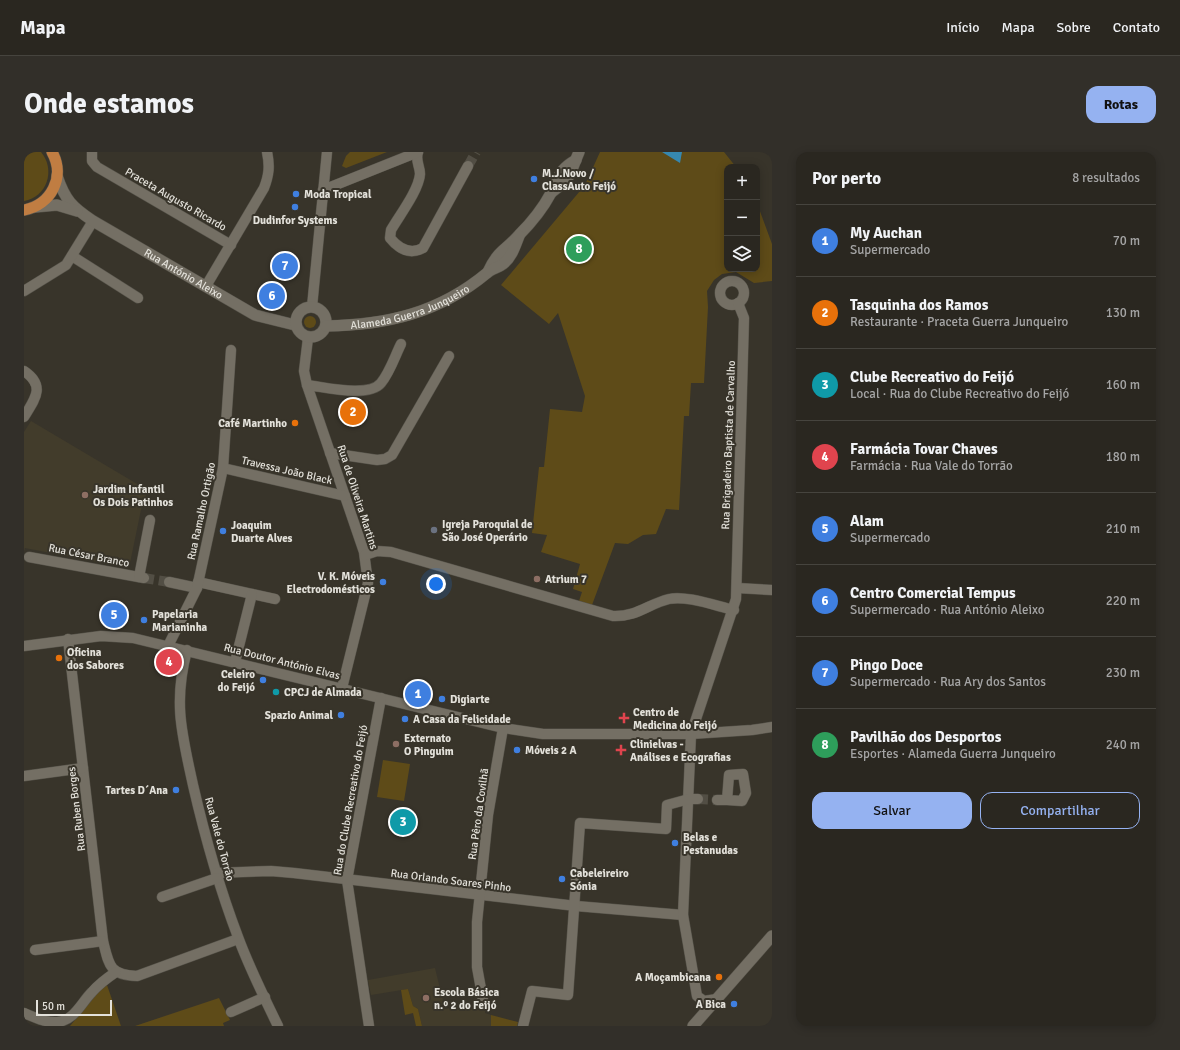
<!DOCTYPE html>
<html lang="pt">
<head>
<meta charset="utf-8">
<style>
	body { margin:0; font-family:Signika,sans-serif; background:#322f29; color:#f1f3f6 }
	.controls { position:absolute; right:12px; top:12px; display:grid; overflow:hidden; border-radius:8px; box-shadow:0 2px 10px #0003 }
	.controls button { width:36px; height:36px; display:grid; place-items:center; padding:0; border:0; border-bottom:1px solid #46443e; background:#2a2720; color:#f1f3f6; font:20px sans-serif }
	.scale { position:absolute; left:12px; bottom:10px; width:76px; box-sizing:border-box; padding-left:4px; border:2px solid #e3e1da; border-top:0; font-size:11px; line-height:14px; white-space:nowrap; color:#e3e1da; -webkit-text-stroke:3px #38342a; paint-order:stroke }
	.you { position:absolute; left:412px; top:432px; width:14px; height:14px; margin:-10px; border:3px solid #fff; border-radius:50%; background:#1a73e8; box-shadow:0 0 0 6px #1a73e833 }
	.badge { display:grid; place-items:center; width:26px; height:26px; border-radius:50%; background:#95b2f1; color:#fff; font-size:13px; font-weight:700 }
	.pin { position:absolute; translate:-50% -50%; border:2px solid #fff; box-shadow:0 1px 4px #0006 }
	.list { margin:0; padding:0; list-style:none }
	h2 { display:flex; justify-content:space-between; align-items:center; height:52px; margin:0; padding:0 16px; font-size:17px }
	h2 small { font-size:13px; font-weight:400; color:#a5a5a5 }
	.list li { display:grid; grid-template-columns:26px 1fr auto; gap:12px; align-items:center; box-sizing:border-box; height:72px; padding:0 16px; border-top:1px solid #46443e }
	.list b { display:block; font-size:15px; white-space:nowrap }
	.list p { margin:0; font-size:13px; white-space:nowrap; color:#a5a5a5 }
	.list em { font-size:13px; font-style:normal; color:#a5a5a5 }
	.actions { display:flex; gap:8px; padding:12px 16px }
	.actions a { flex:1; padding:9px 0; border:1px solid #95b2f1; border-radius:12px; text-align:center; font-size:14px; color:#95b2f1 }
	.actions .main { background:#95b2f1; color:#111 }
	.icon { flex:none; width:22px; height:22px; fill:none; stroke:currentColor; stroke-width:2; stroke-linecap:round; stroke-linejoin:round }
	.map { position:relative; flex:none; width:748px; height:874px; overflow:hidden; border-radius:12px }
	header { display:flex; align-items:center; gap:24px; box-sizing:border-box; height:56px; padding:0 20px; background:#2a2720; border-bottom:1px solid #46443e }
	header strong { font-size:19px }
	nav { display:flex; gap:22px; margin-inline-start:auto; font-size:14px }
	.intro { display:flex; align-items:center; justify-content:space-between; box-sizing:border-box; height:96px; padding:0 24px }
	h1 { margin:0; font-size:28px }
	.button { padding:10px 18px; border-radius:12px; background:#95b2f1; color:#111; font-size:14px; font-weight:700 }
	main { display:flex; gap:24px; padding:0 24px }
	aside { flex:1; background:#2a2720; border-radius:12px; box-shadow:0 2px 10px #0003 }
	.map>svg:first-child { display:block }
	.built { fill:#423c2b }
	.green { fill:#5e4b18 }
	.water { fill:#3688b0 }
	.lines { fill:none; stroke-linecap:round; stroke-linejoin:round }
	.minor-tunnel { stroke:#524e44; stroke-width:10; stroke-dasharray:10 5; stroke-linecap:butt }
	.minor-casing { stroke:#56534a; stroke-width:11 }
	.tertiary-casing { stroke:#56534a; stroke-width:12 }
	.secondary-casing { stroke:#56534a; stroke-width:12 }
	.primary-casing { stroke:#56534a; stroke-width:12 }
	.minor { stroke:#746f64; stroke-width:10 }
	.tertiary { stroke:#746f64; stroke-width:11 }
	.secondary { stroke:#746f64; stroke-width:11 }
	.primary { stroke:#c07d42; stroke-width:11 }
	.shop-dot { fill:#3f7fe0; stroke:#38342a; stroke-width:1.5 }
	.food-dot { fill:#e8710a; stroke:#38342a; stroke-width:1.5 }
	.education-dot { fill:#8d6e63; stroke:#38342a; stroke-width:1.5 }
	.worship-dot { fill:#6b7280; stroke:#38342a; stroke-width:1.5 }
	.culture-dot { fill:#0f9aa8; stroke:#38342a; stroke-width:1.5 }
	.health-dot { fill:#e0444e; stroke:#38342a; stroke-width:1.5 }
	.labels { text-anchor:middle; stroke-width:4; stroke-linejoin:round; paint-order:stroke }
	.poi-label { font-size:11px; font-weight:bold; fill:#e3e1da; stroke:#38342a; text-anchor:start }
	.street-label { font-size:11px; fill:#e3e1da; stroke:#38342a }
</style>
</head>
<body>
<header>
<strong>Mapa</strong>
<nav><a>Início</a><a>Mapa</a><a>Sobre</a><a>Contato</a></nav>
</header>
<div class="intro"><h1>Onde estamos</h1><a class="button">Rotas</a></div>
<main>
<div class="map">
<svg width="748" height="874" viewBox="0 0 748 874">
	<rect width="100%" height="100%" fill="#38342a"/>
	<g class="built">
		<polygon points="7,269 125,339 119,348 105,416 1,396 0,399 0,280"/>
		<polygon points="411,816 421,857 463,849 461,861 467,863 467,874 398,874 394,857 389,854 384,837 347,843 344,828"/>
	</g>
	<g class="green">
		<path d="M0,0H17C32,18 23,45 0,49Z"/>
		<polygon points="326,0 363,0 322,16 318,14 322,4"/>
		<polygon points="576,0 700,0 712,15 703,15 703,117 733,117 733,51 748,92 748,129 730,131 712,120 698,122 690,128 683,139 684,155 680,231 667,231 665,264 660,264 655,358 642,357 632,382 619,383 604,392 591,391 568,453 555,449 558,440 549,437 556,412 517,400 523,383 508,381 515,315 520,315 526,257 558,260 561,244 534,161 525,172 477,133 561,33"/>
		<circle cx="286" cy="170" r="6"/>
		<polygon points="359,608 386,612 380,649 353,645"/>
		<polygon points="83,833 97,874 46,874 76,838"/>
		<polygon points="384,837 389,854 394,857 398,874 392,874 389,861 381,863 377,838"/>
		<polygon points="195,846 206,868 199,871 200,874 111,874"/>
		<polygon points="467,863 494,870 493,874 467,874"/>
	</g>
	<polygon class="water" points="638,0 658,0 656,11"/>
	<g class="lines">
		<g class="minor-tunnel">
			<polyline points="444,14 452,0"/>
			<polyline points="120,426 145,430"/>
			<polyline points="674,647 693,648"/>
		</g>
		<g class="minor-casing">
			<g id="minor">
				<polyline points="68,0 68,9 73,15 207,93"/>
				<path d="M394,0C391,9 396,14 396,22C395,38 375,64 367,78L366,86C375,97 386,103 399,96L444,14"/>
				<polyline points="299,38 394,0"/>
				<polyline points="48,104 114,146"/>
				<circle cx="708" cy="141" r="12"/>
				<path d="M182,134L240,36C245,23 246,14 243,0"/>
				<polyline points="0,139 42,113 69,69"/>
				<polyline points="288,155 303,0"/>
				<polyline points="284,186 280,219 283,233 340,400 344,431 318,536"/>
				<path d="M0,219C22,234 11,247 0,265"/>
				<path d="M283,233C301,235 345,246 357,231C366,220 371,204 377,192"/>
				<polyline points="306,301 353,308 361,307 368,303 425,204"/>
				<polyline points="199,316 321,344"/>
				<path d="M341,403L353,399L367,400L589,464C613,465 624,452 645,447C662,443 692,454 710,458"/>
				<polyline points="5,405 120,426"/>
				<polyline points="115,425 126,368"/>
				<polyline points="145,430 173,436"/>
				<polyline points="174,430 251,447"/>
				<polyline points="713,436 748,438"/>
				<path d="M44,487L79,789C85,813 85,823 113,824L214,787"/>
				<polyline points="0,494 77,484 109,486 479,576 519,582 667,582 728,578 748,575"/>
				<polyline points="144,494 173,436 199,316 207,198"/>
				<path d="M163,498C149,551 158,582 169,633C181,685 195,735 214,785C225,815 240,845 254,874"/>
				<polyline points="211,510 228,442"/>
				<polyline points="0,624 59,616"/>
				<polyline points="693,648 703,648 705,623 719,622 722,641 718,649 703,648"/>
				<polyline points="192,721 247,719 270,721 552,754 659,763"/>
				<polyline points="138,745 193,726"/>
				<polyline points="11,798 79,789"/>
				<polyline points="693,847 680,849 673,844 659,763 667,582 712,447 720,166 714,151"/>
				<polyline points="459,848 453,815 453,770 464,663 479,576"/>
				<polyline points="207,860 241,845"/>
				<path d="M0,861C10,865 21,871 33,870C50,869 57,851 68,840C75,832 83,826 92,820"/>
				<polyline points="345,874 323,728 357,546"/>
				<polyline points="499,874 508,839 544,843 556,671 642,677 643,653 665,647 674,647"/>
			</g>
		</g>
		<g class="tertiary-casing">
			<g id="tertiary">
				<path id="s1" d="M33,24C41,48 48,55 69,69L231,163L271,173"/>
				<path d="M528,40C549,24 545,23 555,0"/>
				<polyline points="11,55 33,53 53,59"/>
				<path d="M464,120C474,98 481,99 495,83C507,71 519,56 527,41C536,25 534,18 552,8"/>
				<circle cx="287" cy="170" r="15"/>
				<path id="s2" d="M302,174C363,173 415,161 463,121C467,117 474,116 479,112C488,105 491,94 495,84"/>
			</g>
		</g>
		<g class="secondary-casing">
			<polyline id="secondary" points="669,874 748,784"/>
		</g>
		<g class="primary-casing">
			<path id="primary" d="M0,58C27,53 42,25 28,0"/>
		</g>
		<use href="#minor" class="minor"/>
		<use href="#tertiary" class="tertiary"/>
		<use href="#secondary" class="secondary"/>
		<use href="#primary" class="primary"/>
	</g>
	<g class="shop-dot">
		<circle cx="510" cy="27" r="4"/>
		<circle cx="272" cy="42" r="4"/>
		<circle cx="271" cy="55" r="4"/>
		<circle cx="199" cy="379" r="4"/>
		<circle cx="359" cy="430" r="4"/>
		<circle cx="120" cy="468" r="4"/>
		<circle cx="239" cy="528" r="4"/>
		<circle cx="418" cy="547" r="4"/>
		<circle cx="317" cy="563" r="4"/>
		<circle cx="381" cy="567" r="4"/>
		<circle cx="493" cy="598" r="4"/>
		<circle cx="152" cy="638" r="4"/>
		<circle cx="651" cy="691" r="4"/>
		<circle cx="538" cy="727" r="4"/>
		<circle cx="710" cy="852" r="4"/>
	</g>
	<g class="food-dot">
		<circle cx="271" cy="271" r="4"/>
		<circle cx="35" cy="506" r="4"/>
		<circle cx="695" cy="825" r="4"/>
	</g>
	<g class="education-dot">
		<circle cx="61" cy="343" r="4"/>
		<circle cx="513" cy="427" r="4"/>
		<circle cx="372" cy="592" r="4"/>
		<circle cx="402" cy="846" r="4"/>
	</g>
	<circle class="worship-dot" cx="410" cy="378" r="4"/>
	<circle class="culture-dot" cx="252" cy="540" r="4"/>
	<g class="health-dot">
		<path d="M598 560h4v4h4v4h-4v4h-4v-4h-4v-4h4z"/>
		<path d="M595 592h4v4h4v4h-4v4h-4v-4h-4v-4h4z"/>
	</g>
	<g class="labels">
		<g class="poi-label">
			<text x="518" y="25">M.J.Novo /<tspan x="518" dy="13">ClassAuto Feijó</tspan></text>
			<text x="280" y="46">Moda Tropical</text>
			<text x="271" y="72" text-anchor="middle">Dudinfor Systems</text>
			<text x="263" y="275" text-anchor="end">Café Martinho</text>
			<text x="69" y="341">Jardim Infantil<tspan x="69" dy="13">Os Dois Patinhos</tspan></text>
			<text x="418" y="376">Igreja Paroquial de<tspan x="418" dy="13">São José Operário</tspan></text>
			<text x="207" y="377">Joaquim<tspan x="207" dy="13">Duarte Alves</tspan></text>
			<text x="351" y="428" text-anchor="end">V. K. Móveis<tspan x="351" dy="13">Electrodomésticos</tspan></text>
			<text x="521" y="431">Atrium 7</text>
			<text x="128" y="466">Papelaria<tspan x="128" dy="13">Marianinha</tspan></text>
			<text x="43" y="504">Oficina<tspan x="43" dy="13">dos Sabores</tspan></text>
			<text x="231" y="526" text-anchor="end">Celeiro<tspan x="231" dy="13">do Feijó</tspan></text>
			<text x="260" y="544">CPCJ de Almada</text>
			<text x="426" y="551">Digiarte</text>
			<text x="609" y="564">Centro de<tspan x="609" dy="13">Medicina do Feijó</tspan></text>
			<text x="309" y="567" text-anchor="end">Spazio Animal</text>
			<text x="389" y="571">A Casa da Felicidade</text>
			<text x="380" y="590">Externato<tspan x="380" dy="13">O Pinguim</tspan></text>
			<text x="606" y="596">Clinielvas -<tspan x="606" dy="13">Análises e Ecografias</tspan></text>
			<text x="501" y="602">Móveis 2 A</text>
			<text x="144" y="642" text-anchor="end">Tartes D´Ana</text>
			<text x="659" y="689">Belas e<tspan x="659" dy="13">Pestanudas</tspan></text>
			<text x="546" y="725">Cabeleireiro<tspan x="546" dy="13">Sónia</tspan></text>
			<text x="687" y="829" text-anchor="end">A Moçambicana</text>
			<text x="410" y="844">Escola Básica<tspan x="410" dy="13">n.º 2 do Feijó</tspan></text>
			<text x="702" y="856" text-anchor="end">A Bica</text>
		</g>
		<g class="street-label">
			<text transform="translate(152 47) rotate(30)" y="4">Praceta Augusto Ricardo</text>
			<text dy="4" stroke="none"><textPath href="#s1" startOffset="164">Rua António Aleixo</textPath></text>
			<text dy="4" stroke="none"><textPath href="#s2" startOffset="87">Alameda Guerra Junqueiro</textPath></text>
			<text transform="translate(704 293) rotate(-88)" y="4">Rua Brigadeiro Baptista de Carvalho</text>
			<text transform="translate(263 318) rotate(13)" y="4">Travessa João Black</text>
			<text transform="translate(334 345) rotate(72)" y="4">Rua de Oliveira Martins</text>
			<text transform="translate(177 359) rotate(-78)" y="4">Rua Ramalho Ortigão</text>
			<text transform="translate(65 403) rotate(11)" y="4">Rua César Branco</text>
			<text transform="translate(258 509) rotate(14)" y="4">Rua Doutor António Elvas</text>
			<text transform="translate(326 648) rotate(-80)" y="4">Rua do Clube Recreativo do Feijó</text>
			<text transform="translate(52 657) rotate(-97)" y="4">Rua Ruben Borges</text>
			<text transform="translate(454 662) rotate(-82)" y="4">Rua Pêro da Covilhã</text>
			<text transform="translate(196 687) rotate(75)" y="4">Rua Vale do Torrão</text>
			<text transform="translate(427 728) rotate(7)" y="4">Rua Orlando Soares Pinho</text>
		</g>
	</g>
</svg>
<div class="controls">
<button>+</button>
<button>−</button>
<button><svg class="icon" aria-label="layers" viewBox="0 0 24 24"><path d="M12 4l9 5-9 5-9-5zM3 14l9 5 9-5"/></svg></button>
</div>
<div class="scale">50 m</div>
<div class="you"></div>
<div class="pin badge" style="left:394px;top:542px;background:#3f7fe0">1</div>
<div class="pin badge" style="left:329px;top:260px;background:#e8710a">2</div>
<div class="pin badge" style="left:379px;top:670px;background:#0f9aa8">3</div>
<div class="pin badge" style="left:145px;top:510px;background:#e0444e">4</div>
<div class="pin badge" style="left:90px;top:463px;background:#3f7fe0">5</div>
<div class="pin badge" style="left:248px;top:144px;background:#3f7fe0">6</div>
<div class="pin badge" style="left:261px;top:114px;background:#3f7fe0">7</div>
<div class="pin badge" style="left:555px;top:97px;background:#2e9e5b">8</div>
</div>
<aside>
<h2>Por perto<small>8 resultados</small></h2>
<ul class="list">
<li><span class="badge" style="background:#3f7fe0">1</span><div><b>My Auchan</b><p>Supermercado</p></div><em>70 m</em></li>
<li><span class="badge" style="background:#e8710a">2</span><div><b>Tasquinha dos Ramos</b><p>Restaurante · Praceta Guerra Junqueiro</p></div><em>130 m</em></li>
<li><span class="badge" style="background:#0f9aa8">3</span><div><b>Clube Recreativo do Feijó</b><p>Local · Rua do Clube Recreativo do Feijó</p></div><em>160 m</em></li>
<li><span class="badge" style="background:#e0444e">4</span><div><b>Farmácia Tovar Chaves</b><p>Farmácia · Rua Vale do Torrão</p></div><em>180 m</em></li>
<li><span class="badge" style="background:#3f7fe0">5</span><div><b>Alam</b><p>Supermercado</p></div><em>210 m</em></li>
<li><span class="badge" style="background:#3f7fe0">6</span><div><b>Centro Comercial Tempus</b><p>Supermercado · Rua António Aleixo</p></div><em>220 m</em></li>
<li><span class="badge" style="background:#3f7fe0">7</span><div><b>Pingo Doce</b><p>Supermercado · Rua Ary dos Santos</p></div><em>230 m</em></li>
<li><span class="badge" style="background:#2e9e5b">8</span><div><b>Pavilhão dos Desportos</b><p>Esportes · Alameda Guerra Junqueiro</p></div><em>240 m</em></li>
</ul>
<div class="actions"><a class="main">Salvar</a><a>Compartilhar</a></div>
</aside>
</main>
</body>
</html>
